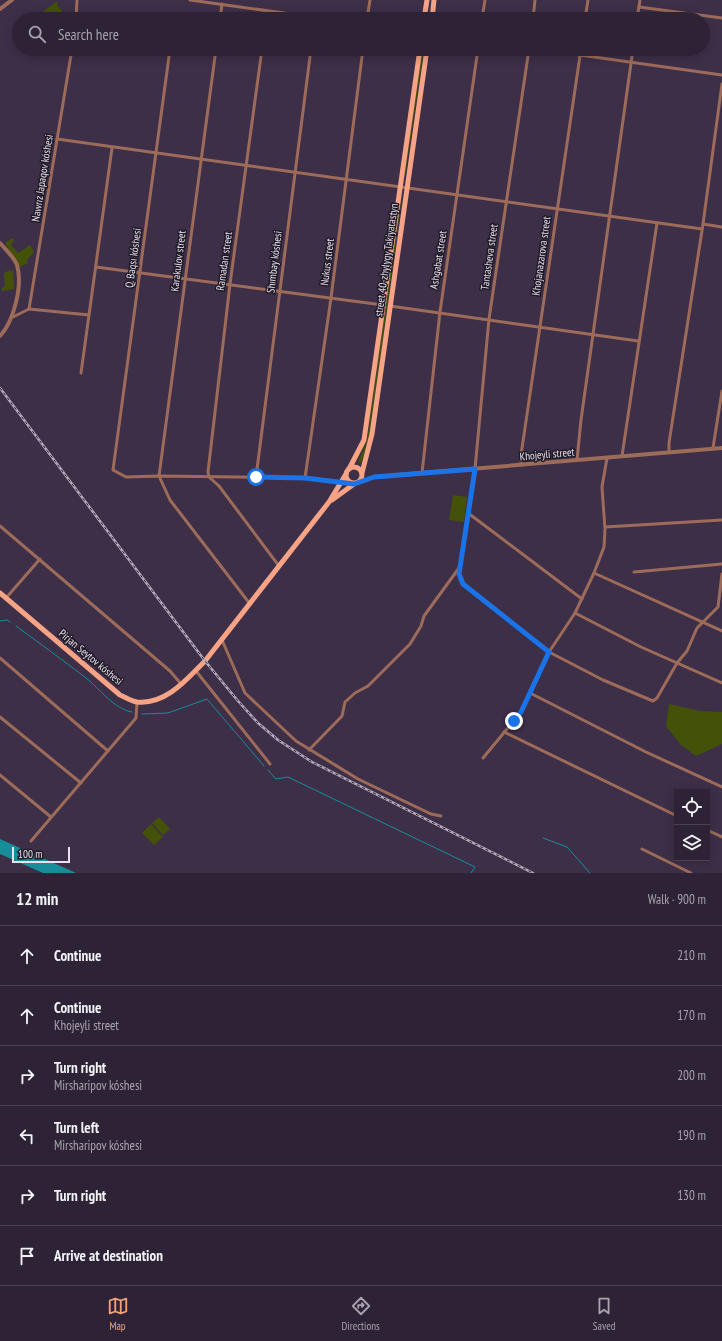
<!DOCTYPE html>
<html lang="en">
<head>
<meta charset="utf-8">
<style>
	body { margin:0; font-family:"PT Sans Narrow",sans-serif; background:#362b3e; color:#f1f3f6 }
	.controls { position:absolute; right:12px; bottom:12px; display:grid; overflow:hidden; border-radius:0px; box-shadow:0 2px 10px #0003 }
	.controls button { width:36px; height:36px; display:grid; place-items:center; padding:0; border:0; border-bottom:1px solid #494051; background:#2e2336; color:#f1f3f6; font:20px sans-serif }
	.scale { position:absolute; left:12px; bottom:10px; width:58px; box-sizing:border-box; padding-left:4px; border:2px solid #e9e0f0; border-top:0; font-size:11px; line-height:14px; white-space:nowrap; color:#e9e0f0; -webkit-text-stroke:3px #201a26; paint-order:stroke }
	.stop { position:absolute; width:12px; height:12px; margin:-9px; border:3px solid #1a73e8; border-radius:50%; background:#fff }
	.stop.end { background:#1a73e8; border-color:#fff; box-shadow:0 1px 4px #0008 }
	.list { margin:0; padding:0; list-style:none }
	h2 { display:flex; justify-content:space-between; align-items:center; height:52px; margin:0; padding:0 16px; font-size:17px }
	h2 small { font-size:13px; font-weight:400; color:#a7a4ad }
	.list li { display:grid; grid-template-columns:26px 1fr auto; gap:12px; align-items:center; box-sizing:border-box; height:60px; padding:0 16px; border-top:1px solid #494051 }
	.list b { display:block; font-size:15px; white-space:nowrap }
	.list p { margin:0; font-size:13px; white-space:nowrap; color:#a7a4ad }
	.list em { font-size:13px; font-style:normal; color:#a7a4ad }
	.icon { flex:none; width:22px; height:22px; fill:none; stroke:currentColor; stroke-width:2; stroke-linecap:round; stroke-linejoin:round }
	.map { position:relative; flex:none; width:722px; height:873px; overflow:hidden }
	.search { position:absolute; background:#2e2336; box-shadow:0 2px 10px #0003; left:12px; right:12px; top:12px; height:44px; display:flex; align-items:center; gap:10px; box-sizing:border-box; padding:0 14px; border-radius:22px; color:#a7a4ad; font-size:15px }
	.sheet { height:412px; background:#2e2336 }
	nav { display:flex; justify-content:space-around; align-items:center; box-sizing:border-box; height:56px; border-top:1px solid #494051; background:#2e2336; font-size:11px; color:#a7a4ad }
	nav a { display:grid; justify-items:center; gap:2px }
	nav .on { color:#f1a27b }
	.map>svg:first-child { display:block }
	.green { fill:#445209 }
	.water { fill:#178d99 }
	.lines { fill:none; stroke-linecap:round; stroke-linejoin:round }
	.stream { stroke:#178d99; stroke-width:1 }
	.minor { stroke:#9d6b59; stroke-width:3 }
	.tertiary { stroke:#9d6b59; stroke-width:4 }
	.primary { stroke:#f6a386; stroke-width:5 }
	.rail-casing { stroke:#b7acbf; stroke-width:2.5 }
	.rail { stroke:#201a26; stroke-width:1; stroke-dasharray:3; stroke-linecap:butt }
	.route { stroke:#1a73e8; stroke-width:5 }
	.labels { text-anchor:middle; stroke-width:3; stroke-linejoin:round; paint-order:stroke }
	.street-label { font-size:11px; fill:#e9e0f0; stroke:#201a26 }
</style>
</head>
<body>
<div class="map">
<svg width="722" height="873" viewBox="0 0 722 873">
	<rect width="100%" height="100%" fill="#3d2f48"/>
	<g class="green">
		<polygon points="58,1 57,5 64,14 45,19 41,13"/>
		<polygon points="422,49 424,49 405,176 404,176"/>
		<polygon points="401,196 402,196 369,442 361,463 358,462 367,441"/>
		<polygon points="12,238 14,240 11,245 18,253 30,245 34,252 27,260 28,263 20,267 5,243"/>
		<polygon points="13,270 14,289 3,291 1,289 5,285 4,276 5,272"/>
		<polygon points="453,495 467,497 464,522 449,520"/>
		<polygon points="669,704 700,711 722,712 722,744 696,756 681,745 666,726"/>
		<polygon points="159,817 170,829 163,835 152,823"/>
		<polygon points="151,824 163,837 154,845 142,833"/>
	</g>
	<polygon class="water" points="0,839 76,873 43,873 0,854"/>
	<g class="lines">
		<g class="stream">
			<polyline points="0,621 7,620 10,622"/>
			<path d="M16,626C39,643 63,660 86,678C100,689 114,709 132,712"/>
			<polyline points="142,714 168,713 207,699 264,766"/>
			<polyline points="268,770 276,779 288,777 475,867 471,873"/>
			<polyline points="543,838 567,847 590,873"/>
		</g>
		<g class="minor">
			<polyline points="190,0 327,19"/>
			<polyline points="639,7 722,18"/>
			<polyline points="76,19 77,0"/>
			<polyline points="220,19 222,4"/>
			<polyline points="266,19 267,11"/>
			<polyline points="367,19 370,0"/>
			<polyline points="482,19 485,0"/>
			<polyline points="533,19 535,0"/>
			<polyline points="585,19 588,0"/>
			<polyline points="637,19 640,0"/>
			<polyline points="170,49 113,470 126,477 159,476 305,478 351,483"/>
			<polyline points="216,49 159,476 170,500 250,604"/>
			<polyline points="262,49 230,284 208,472 209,477 219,486 279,566"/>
			<polyline points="529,49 489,319 475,469 459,574 463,584 549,652 603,680 653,701 657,698 677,663 687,651 697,628 718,607 722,574"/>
			<polyline points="537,49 722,75"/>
			<polyline points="57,139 702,229"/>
			<polyline points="703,224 722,227"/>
			<polyline points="96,267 383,305"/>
			<polyline points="390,306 638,341"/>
			<polyline points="29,309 72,49"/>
			<polyline points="13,317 29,309 89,315"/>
			<polyline points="81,373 112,148"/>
			<polyline points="713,448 722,391"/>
			<polyline points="669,452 669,443 703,224 722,84"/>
			<polyline points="622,456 657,223"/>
			<polyline points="577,460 581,420 633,49"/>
			<polyline points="521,465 521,455 581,49"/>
			<polyline points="422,473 440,312 478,49"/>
			<polyline points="256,477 311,49"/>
			<polyline points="305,478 331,298 363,49"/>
			<polyline points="468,513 582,599"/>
			<polyline points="0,526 170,671 182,685"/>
			<polyline points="605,527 722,520"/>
			<polyline points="634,572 722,564"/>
			<polyline points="594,573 722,631"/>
			<polyline points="6,598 40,559"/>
			<polyline points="575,613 641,647 722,683"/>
			<polyline points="222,640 245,693 296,741 358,779 431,814 441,816"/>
			<polyline points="0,658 108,751"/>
			<polyline points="196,671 270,764"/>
			<polyline points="530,693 646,752 722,787"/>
			<polyline points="0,717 81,783"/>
			<polyline points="504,732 677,816"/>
			<polyline points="309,750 342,716 345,702 355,693 368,686 410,644 421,626 424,616 459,568"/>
			<polyline points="483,758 521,712 549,652 575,613 594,573 604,547 605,529 602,487 607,458"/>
			<polyline points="0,775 51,817"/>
			<polyline points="707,830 722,837"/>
			<polyline points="31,841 136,718 137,702"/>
			<polyline points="642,849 691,873"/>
		</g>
		<g class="tertiary">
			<polyline points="0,9 12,0"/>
			<path d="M0,243C5,249 14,257 17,265C23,285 14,321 0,336"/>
			<polyline points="358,483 374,477 722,448"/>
		</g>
		<g class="primary">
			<polyline points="424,19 427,0"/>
			<polyline points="432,19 434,0"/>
			<circle cx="354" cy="475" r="8"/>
			<polyline points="349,469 364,440 420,49"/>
			<polyline points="362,473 372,434 427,49"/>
			<polyline points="332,500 354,484"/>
			<path d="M0,593L120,695C125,697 131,701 137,702C166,705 187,679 205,661L329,502L346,474"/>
		</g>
		<g class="rail-casing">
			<polyline id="rail" points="0,388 205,661 238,701 258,723 278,740 312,762 533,873"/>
		</g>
		<use href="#rail" class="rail"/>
	</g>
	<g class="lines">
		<polyline class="route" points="256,477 305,478 354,484 374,477 475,469 459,574 463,584 549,652 521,712 514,721"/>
	</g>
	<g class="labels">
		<g class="street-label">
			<text transform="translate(42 178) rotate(-81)" y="4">Nawrız Japaqov kóshesi</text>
			<text transform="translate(541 256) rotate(-82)" y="4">Khojanazarova street</text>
			<text transform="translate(489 257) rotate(-82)" y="4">Tantasheva street</text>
			<text transform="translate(133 258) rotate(-82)" y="4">Q. Baqsı kóshesi</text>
			<text transform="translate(386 260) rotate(-82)" y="4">street 40-zhylygy Takiyatastyn</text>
			<text transform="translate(438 260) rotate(-81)" y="4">Ashgabat street</text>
			<text transform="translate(178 261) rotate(-83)" y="4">Karakulov street</text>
			<text transform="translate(224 261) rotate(-82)" y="4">Ramadan street</text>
			<text transform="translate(274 262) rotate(-83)" y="4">Shımbay kóshesi</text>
			<text transform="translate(327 262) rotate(-83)" y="4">Nukus street</text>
			<text transform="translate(547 454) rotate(-5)" y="4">Khojeyli street</text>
			<text transform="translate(91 657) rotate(40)" y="4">Pirjan Seytov kóshesi</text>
		</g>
	</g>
</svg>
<div class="controls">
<button><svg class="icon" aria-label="locate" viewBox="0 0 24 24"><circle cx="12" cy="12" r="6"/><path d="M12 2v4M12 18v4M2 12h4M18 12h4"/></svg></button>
<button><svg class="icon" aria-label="layers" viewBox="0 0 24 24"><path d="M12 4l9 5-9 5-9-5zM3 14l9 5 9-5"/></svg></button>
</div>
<div class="scale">100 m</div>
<div class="stop" style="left:256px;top:477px"></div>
<div class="stop end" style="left:514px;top:721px"></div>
<div class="search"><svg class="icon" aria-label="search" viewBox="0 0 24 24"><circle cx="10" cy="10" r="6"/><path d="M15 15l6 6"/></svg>Search here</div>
</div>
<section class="sheet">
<h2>12 min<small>Walk · 900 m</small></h2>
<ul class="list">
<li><svg class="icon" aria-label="ahead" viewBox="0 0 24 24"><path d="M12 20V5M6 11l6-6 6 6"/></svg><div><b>Continue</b></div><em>210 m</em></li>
<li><svg class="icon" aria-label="ahead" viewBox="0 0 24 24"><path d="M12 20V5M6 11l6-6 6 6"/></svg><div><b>Continue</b><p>Khojeyli street</p></div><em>170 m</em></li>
<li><svg class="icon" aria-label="right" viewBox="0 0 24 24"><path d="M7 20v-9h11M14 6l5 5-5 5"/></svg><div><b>Turn right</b><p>Mirsharipov kóshesi</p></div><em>200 m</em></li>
<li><svg class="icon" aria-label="left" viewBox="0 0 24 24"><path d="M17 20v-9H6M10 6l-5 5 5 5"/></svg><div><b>Turn left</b><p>Mirsharipov kóshesi</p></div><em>190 m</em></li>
<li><svg class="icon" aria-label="right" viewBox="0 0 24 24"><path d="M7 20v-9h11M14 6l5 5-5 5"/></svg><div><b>Turn right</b></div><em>130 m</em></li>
<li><svg class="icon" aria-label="arrive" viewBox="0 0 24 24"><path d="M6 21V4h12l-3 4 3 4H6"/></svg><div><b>Arrive at destination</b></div></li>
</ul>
</section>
<nav>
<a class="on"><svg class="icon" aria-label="map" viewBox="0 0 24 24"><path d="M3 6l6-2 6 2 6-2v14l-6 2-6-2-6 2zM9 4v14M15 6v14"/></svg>Map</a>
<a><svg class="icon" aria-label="directions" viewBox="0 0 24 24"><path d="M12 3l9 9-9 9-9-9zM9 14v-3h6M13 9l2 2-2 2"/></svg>Directions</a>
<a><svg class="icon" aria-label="saved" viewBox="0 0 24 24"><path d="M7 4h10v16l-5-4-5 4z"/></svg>Saved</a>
</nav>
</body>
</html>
